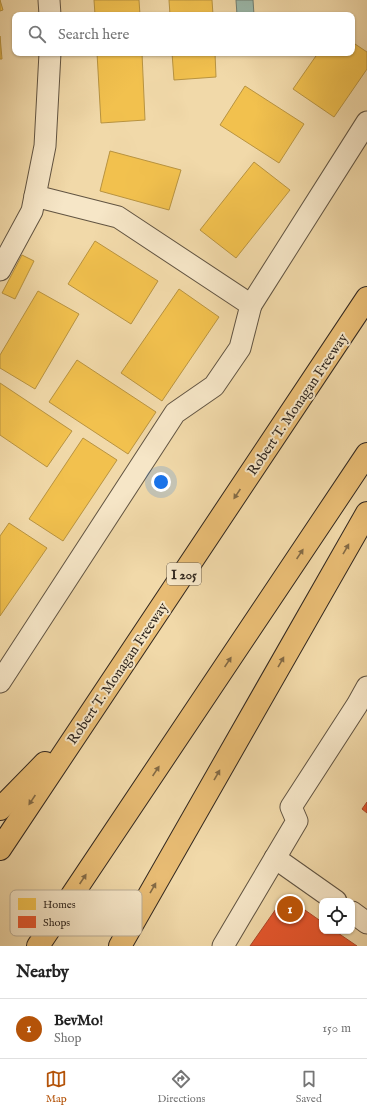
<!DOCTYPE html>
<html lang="en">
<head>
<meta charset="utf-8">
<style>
	body { margin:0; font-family:"IM FELL English",serif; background:#f2f2f2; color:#222 }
	.controls { position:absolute; right:12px; bottom:12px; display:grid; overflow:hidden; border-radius:8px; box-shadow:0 1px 3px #0004 }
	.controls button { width:36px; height:36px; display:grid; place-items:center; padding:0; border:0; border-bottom:1px solid #e0e0e0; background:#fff; color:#222; font:20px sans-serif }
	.you { position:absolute; left:161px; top:482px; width:14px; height:14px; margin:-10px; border:3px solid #fff; border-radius:50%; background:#1a73e8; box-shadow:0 0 0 6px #1a73e833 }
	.badge { display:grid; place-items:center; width:26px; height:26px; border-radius:50%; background:#b45309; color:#fff; font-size:13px; font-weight:700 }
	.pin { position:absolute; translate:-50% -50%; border:2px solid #fff; box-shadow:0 1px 4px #0006 }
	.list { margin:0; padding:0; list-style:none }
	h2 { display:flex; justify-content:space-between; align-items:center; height:52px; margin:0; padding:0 16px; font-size:17px }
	h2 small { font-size:13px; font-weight:400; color:#767676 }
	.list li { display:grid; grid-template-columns:26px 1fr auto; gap:12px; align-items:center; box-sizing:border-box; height:60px; padding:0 16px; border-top:1px solid #e0e0e0 }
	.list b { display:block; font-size:15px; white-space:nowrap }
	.list p { margin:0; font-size:13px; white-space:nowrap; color:#767676 }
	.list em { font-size:13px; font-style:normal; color:#767676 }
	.icon { flex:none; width:22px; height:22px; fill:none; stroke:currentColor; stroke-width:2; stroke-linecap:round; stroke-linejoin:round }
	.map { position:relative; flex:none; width:367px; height:946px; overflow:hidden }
	.search { position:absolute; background:#fff; box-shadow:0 1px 3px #0004; left:12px; right:12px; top:12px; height:44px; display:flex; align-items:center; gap:10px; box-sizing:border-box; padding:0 14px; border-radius:8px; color:#767676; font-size:15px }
	.sheet { height:112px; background:#fff }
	nav { display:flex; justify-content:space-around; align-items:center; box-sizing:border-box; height:56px; border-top:1px solid #e0e0e0; background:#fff; font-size:11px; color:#767676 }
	nav a { display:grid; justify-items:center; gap:2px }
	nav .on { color:#b45309 }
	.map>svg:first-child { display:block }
	.water { fill:#9bbaad; stroke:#717f74 }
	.homes { fill:#f2c14e; stroke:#b89340 }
	.shops { fill:#e4572e; stroke:#ae492a }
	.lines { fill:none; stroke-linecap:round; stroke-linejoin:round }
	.minor-casing { stroke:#615442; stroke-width:23 }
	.highway-casing { stroke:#31271f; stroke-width:24 }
	.minor { stroke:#f6e6c7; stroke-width:21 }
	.highway { stroke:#e8bc74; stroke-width:22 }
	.oneway { fill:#836a45 }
	.labels { text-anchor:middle; stroke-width:4; stroke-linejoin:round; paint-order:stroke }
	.shield { fill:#f6e6c7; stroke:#6c6051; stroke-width:1 }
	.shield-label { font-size:13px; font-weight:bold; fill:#31271f }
	.street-label { font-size:14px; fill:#31271f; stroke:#f6e6c7 }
	.key { fill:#f6e6c7; stroke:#bbad95; stroke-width:1 }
	.key-label { font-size:11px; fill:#31271f }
</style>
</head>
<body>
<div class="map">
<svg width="367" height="946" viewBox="0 0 367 946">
	<rect width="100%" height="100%" fill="#f1d9a9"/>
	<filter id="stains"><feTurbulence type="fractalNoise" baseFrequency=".005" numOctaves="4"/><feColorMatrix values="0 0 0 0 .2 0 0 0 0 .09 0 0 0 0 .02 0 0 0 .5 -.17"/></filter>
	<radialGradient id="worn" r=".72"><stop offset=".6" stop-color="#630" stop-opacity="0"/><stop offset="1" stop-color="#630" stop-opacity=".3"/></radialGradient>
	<polygon class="water" points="236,0 253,0 254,15 237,15"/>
	<g class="homes">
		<polygon points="0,0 3,10 0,11"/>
		<polygon points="94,0 139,0 140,15 95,15"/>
		<polygon points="169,0 212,0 213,15 170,15"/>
		<polygon points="0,36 2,59 0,59"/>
		<polygon points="352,42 367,52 367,69 334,117 293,89 318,53 352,53"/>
		<polygon points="97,53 142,53 145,120 101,123"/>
		<polygon points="172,53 215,53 216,77 174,80"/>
		<polygon points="245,86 304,124 279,163 220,125"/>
		<polygon points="110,151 181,170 169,210 100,191"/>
		<polygon points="254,162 290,190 236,258 200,230"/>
		<polygon points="95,241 158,281 131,324 68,284"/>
		<polygon points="22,255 34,261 15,299 2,293"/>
		<polygon points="179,289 219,317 162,401 121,373"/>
		<polygon points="38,291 79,314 35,389 0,368 0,355"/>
		<polygon points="77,360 156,412 128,454 49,402"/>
		<polygon points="0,383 72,431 47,467 0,435"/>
		<polygon points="83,438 117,460 63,541 29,519"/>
		<polygon points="9,523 47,548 0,616 0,536"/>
	</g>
	<g class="shops">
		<polygon points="367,802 367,813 362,809"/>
		<polygon points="285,896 322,922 322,931 335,931 357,946 250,946"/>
	</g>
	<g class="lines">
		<g class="minor-casing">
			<g id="minor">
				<polyline points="49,0 50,15"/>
				<polyline points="0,270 32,211 45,146 50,53"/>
				<polyline points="251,305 367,122"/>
				<polyline points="0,682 175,413 214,386 240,348 251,305 118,217 35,196"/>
				<polyline points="275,858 336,901"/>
				<polyline points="352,912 367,923"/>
				<polyline points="223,946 297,821 291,807 357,705 367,687"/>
			</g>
		</g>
		<g class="highway-casing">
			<g id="highway">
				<polyline points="0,809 45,763"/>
				<polyline points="0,849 367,298"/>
				<polyline points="38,946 367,454"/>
				<polyline points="120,946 367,513"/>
			</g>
		</g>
		<use href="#minor" class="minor"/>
		<use href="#highway" class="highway"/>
	</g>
	<defs><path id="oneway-solid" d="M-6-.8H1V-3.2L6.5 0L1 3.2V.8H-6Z"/></defs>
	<g class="oneway">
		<use href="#oneway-solid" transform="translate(237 494) rotate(124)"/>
		<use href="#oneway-solid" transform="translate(346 549) rotate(-60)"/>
		<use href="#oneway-solid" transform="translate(300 554) rotate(-56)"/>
		<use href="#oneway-solid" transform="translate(228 662) rotate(-56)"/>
		<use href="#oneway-solid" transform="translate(281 662) rotate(-60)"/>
		<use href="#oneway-solid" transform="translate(156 771) rotate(-56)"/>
		<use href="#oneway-solid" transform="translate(217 775) rotate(-60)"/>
		<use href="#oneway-solid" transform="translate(32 800) rotate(124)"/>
		<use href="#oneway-solid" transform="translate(83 879) rotate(-56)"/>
		<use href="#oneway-solid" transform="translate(153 888) rotate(-60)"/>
	</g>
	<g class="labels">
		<rect class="shield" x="167" y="563" width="34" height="22" rx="3"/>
		<g class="shield-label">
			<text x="184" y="579">I 205</text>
		</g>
		<g class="street-label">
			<text transform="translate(297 404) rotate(-56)" y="5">Robert T. Monagan Freeway</text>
			<text transform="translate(117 673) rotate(-56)" y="5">Robert T. Monagan Freeway</text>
		</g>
	</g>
	<rect x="10" y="890" width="132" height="46" rx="6" class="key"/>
	<rect x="18" y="898" width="18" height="12" fill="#f2c14e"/>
	<rect x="18" y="916" width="18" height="12" fill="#e4572e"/>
	<g class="key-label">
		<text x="43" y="908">Homes</text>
		<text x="43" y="926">Shops</text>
	</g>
	<rect width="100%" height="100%" filter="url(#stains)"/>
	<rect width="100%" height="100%" fill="url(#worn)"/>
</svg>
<div class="controls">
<button><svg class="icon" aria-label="locate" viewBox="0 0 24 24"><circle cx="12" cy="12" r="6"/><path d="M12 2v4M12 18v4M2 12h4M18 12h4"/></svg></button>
</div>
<div class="you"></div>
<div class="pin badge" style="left:290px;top:909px">1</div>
<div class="search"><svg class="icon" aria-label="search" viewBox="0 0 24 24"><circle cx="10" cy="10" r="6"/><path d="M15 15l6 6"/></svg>Search here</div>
</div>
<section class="sheet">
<h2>Nearby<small></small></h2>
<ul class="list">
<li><span class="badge">1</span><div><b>BevMo!</b><p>Shop</p></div><em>150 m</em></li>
</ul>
</section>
<nav>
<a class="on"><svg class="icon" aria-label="map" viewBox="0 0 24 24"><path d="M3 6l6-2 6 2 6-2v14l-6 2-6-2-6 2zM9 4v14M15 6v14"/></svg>Map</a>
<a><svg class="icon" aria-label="directions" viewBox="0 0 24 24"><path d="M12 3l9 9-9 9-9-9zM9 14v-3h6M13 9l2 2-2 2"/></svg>Directions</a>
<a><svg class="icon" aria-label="saved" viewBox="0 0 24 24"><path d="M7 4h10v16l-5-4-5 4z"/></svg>Saved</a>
</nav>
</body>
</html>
